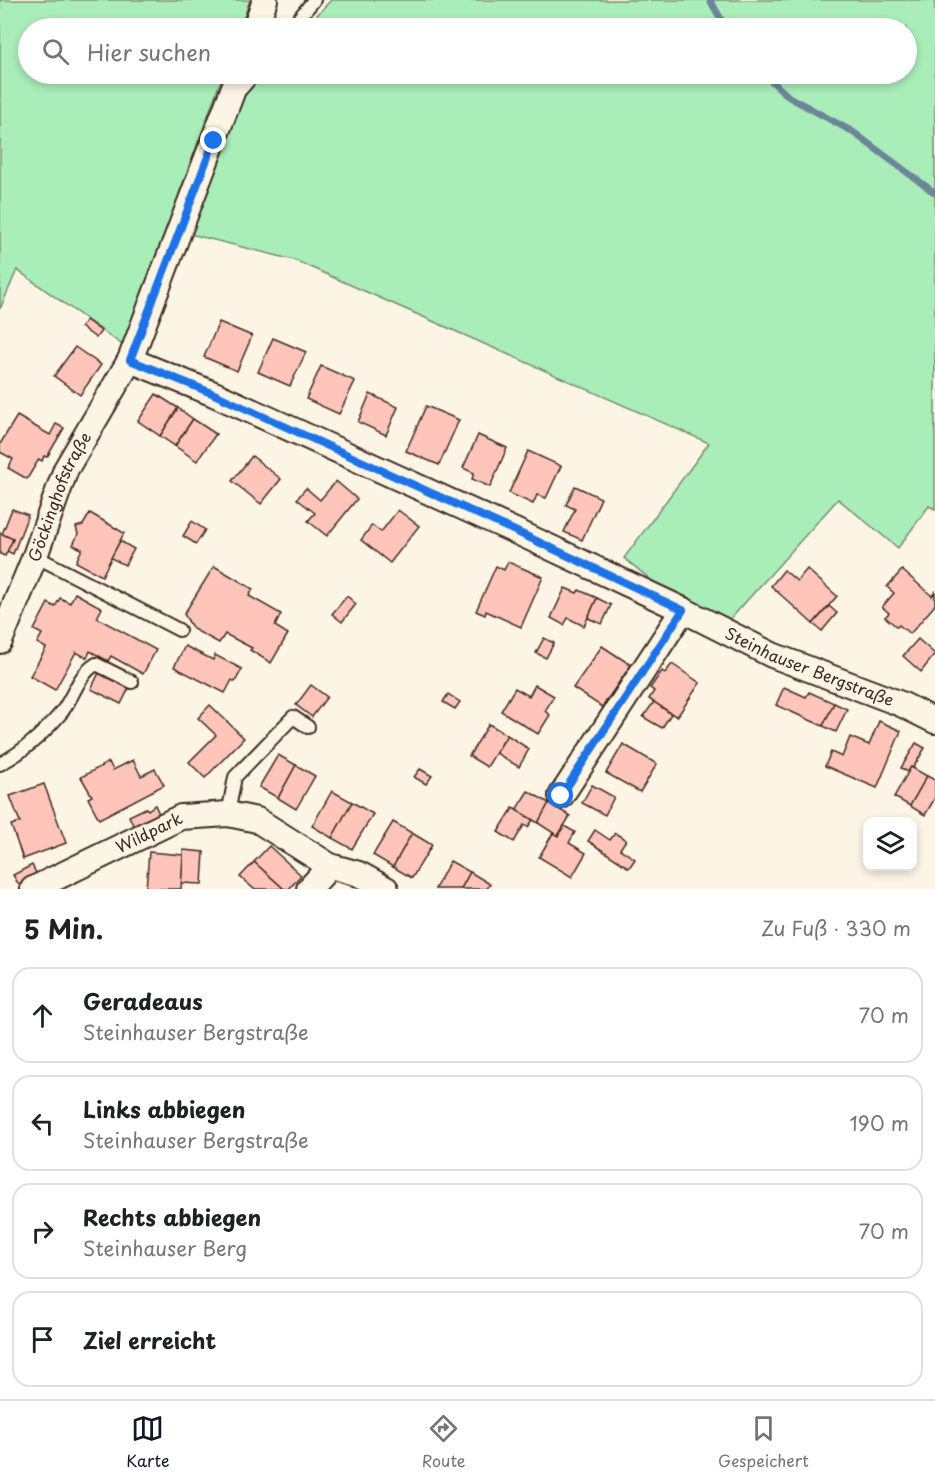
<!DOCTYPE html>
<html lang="de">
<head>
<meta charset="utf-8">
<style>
	body { margin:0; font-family:"Playpen Sans",sans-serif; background:#f6f6f6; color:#202124 }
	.controls { position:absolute; right:18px; bottom:18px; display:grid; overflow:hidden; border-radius:12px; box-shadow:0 3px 9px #0003 }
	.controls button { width:54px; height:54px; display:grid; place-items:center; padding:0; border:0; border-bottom:2px solid #e0e0e0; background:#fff; color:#202124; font:30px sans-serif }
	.stop { position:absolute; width:18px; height:18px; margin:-14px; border:4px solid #1a73e8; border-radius:50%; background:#fff }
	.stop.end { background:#1a73e8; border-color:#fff; box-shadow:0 2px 6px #0008 }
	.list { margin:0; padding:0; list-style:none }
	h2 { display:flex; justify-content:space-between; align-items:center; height:78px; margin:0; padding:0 24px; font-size:26px }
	h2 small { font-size:20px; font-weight:400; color:#757577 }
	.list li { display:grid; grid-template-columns:39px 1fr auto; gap:18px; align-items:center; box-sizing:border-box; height:96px; margin:0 12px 12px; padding:0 12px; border:2px solid #e0e0e0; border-radius:18px }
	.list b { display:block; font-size:22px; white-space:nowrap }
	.list p { margin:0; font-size:20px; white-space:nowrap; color:#757577 }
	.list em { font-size:20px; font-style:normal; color:#757577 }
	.icon { flex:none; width:33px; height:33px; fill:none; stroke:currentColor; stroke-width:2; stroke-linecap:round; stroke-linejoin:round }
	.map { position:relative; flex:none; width:935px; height:889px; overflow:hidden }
	.search { position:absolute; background:#fff; box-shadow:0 3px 9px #0003; left:18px; right:18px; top:18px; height:66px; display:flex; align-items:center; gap:15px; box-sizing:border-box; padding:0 21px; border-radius:33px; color:#757577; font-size:22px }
	.sheet { height:510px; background:#fff }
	nav { display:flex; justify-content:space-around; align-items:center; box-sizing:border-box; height:84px; border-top:2px solid #e0e0e0; background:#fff; font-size:16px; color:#757577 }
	nav a { display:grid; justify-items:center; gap:3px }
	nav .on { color:#111827 }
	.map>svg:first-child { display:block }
	.green { fill:#a9edb9; stroke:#728c6c; stroke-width:1.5 }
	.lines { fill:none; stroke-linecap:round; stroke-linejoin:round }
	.stream { stroke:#6d8599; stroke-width:7 }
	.building { fill:#ffc4ba; stroke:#3b2a1e; stroke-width:1.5 }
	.lane-casing { stroke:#3b2a1e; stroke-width:16 }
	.street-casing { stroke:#3b2a1e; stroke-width:28 }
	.lane { stroke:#fcf5e5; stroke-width:12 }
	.street { stroke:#fcf5e5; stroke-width:24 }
	.route { stroke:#1a73e8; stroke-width:8 }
	.labels { text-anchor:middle; stroke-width:5; stroke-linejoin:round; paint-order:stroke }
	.street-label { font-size:16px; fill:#3b2a1e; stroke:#fcf5e5 }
</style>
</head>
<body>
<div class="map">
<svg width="935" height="889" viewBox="0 0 935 889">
	<rect width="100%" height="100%" fill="#fcf5e5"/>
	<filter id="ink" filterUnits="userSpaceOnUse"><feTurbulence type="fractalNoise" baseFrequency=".0167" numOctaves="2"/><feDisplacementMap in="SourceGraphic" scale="12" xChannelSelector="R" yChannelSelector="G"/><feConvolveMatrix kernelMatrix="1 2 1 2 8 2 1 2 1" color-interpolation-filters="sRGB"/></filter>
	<g filter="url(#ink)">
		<g class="green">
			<polygon points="0,0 250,0 240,28 28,28 28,74 223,74 124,346 17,270 0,309"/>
			<polygon points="331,0 935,0 935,509 929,506 898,548 838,499 725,625 685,607 624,558 709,443 294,260 186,233 238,102 264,74 906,74 906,28 305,28"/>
		</g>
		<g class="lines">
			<g class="stream">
				<polyline points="710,0 726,28"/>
				<polyline points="764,74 789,97 853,132 935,193"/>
			</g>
		</g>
		<g class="building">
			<polygon points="86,320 101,331 96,338 81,327"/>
			<polygon points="219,322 252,336 237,371 204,357"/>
			<polygon points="273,338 306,352 290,386 258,372"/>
			<polygon points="75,347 101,365 80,395 54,376"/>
			<polygon points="321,366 355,381 339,414 306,399"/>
			<polygon points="156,394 178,408 160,436 138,421"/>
			<polygon points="370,394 398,407 386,435 358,422"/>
			<polygon points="426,406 459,420 439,465 406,451"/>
			<polygon points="178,408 193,419 175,446 160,436"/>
			<polygon points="17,416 50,435 56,424 64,428 47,457 44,456 42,461 39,459 27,479 8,468 13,459 0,452 0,444"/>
			<polygon points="193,419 216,434 197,461 175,446"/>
			<polygon points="478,435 507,448 490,487 472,479 474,473 463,468"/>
			<polygon points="528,451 561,466 546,498 537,495 533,504 509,493"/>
			<polygon points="252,456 281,479 261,504 232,481"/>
			<polygon points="336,481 357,499 327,536 308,521 315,513 297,499 306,488 320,500"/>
			<polygon points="575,486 601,498 582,540 564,532 575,509 566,505"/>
			<polygon points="12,509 28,515 13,554 7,551 13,539 2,534"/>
			<polygon points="398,510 419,526 390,563 361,540 372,525 381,532"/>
			<polygon points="90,513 124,533 102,576 76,562 82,549 73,545 78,534 76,527 83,525"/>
			<polygon points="192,521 205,530 196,544 183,536"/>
			<polygon points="0,533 13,539 5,556 0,554"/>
			<polygon points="120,541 134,549 125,565 111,558"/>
			<polygon points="508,562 543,577 521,627 486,611 485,615 476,611 496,566 504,570"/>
			<polygon points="214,566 253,589 249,596 281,614 275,626 288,634 271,663 250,650 252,648 225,634 219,643 193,629 184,614"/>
			<polygon points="807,569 837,596 813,624 771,586 784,570 797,581"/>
			<polygon points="902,570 932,596 935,592 935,605 910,634 899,625 897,627 885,617 889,613 882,607 894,593 887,587"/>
			<polygon points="565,588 577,593 579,590 597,598 584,626 568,618 564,625 551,618"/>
			<polygon points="75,593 102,608 97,618 156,650 143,674 111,656 108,661 90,651 87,658 76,652 55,690 30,676 46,648 37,643 42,634 34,630 48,603 55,607 60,598 70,603"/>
			<polygon points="347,596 356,604 342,622 332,614"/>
			<polygon points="597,598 611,605 602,624 588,618"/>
			<polygon points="829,606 837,613 822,631 813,624"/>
			<polygon points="544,638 554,643 546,658 536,653"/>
			<polygon points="918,639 935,654 921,672 903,656"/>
			<polygon points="185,646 213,660 215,655 242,669 235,682 232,680 225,693 174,667"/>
			<polygon points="602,646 631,665 602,707 573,688"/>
			<polygon points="672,664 700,683 677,717 649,699 654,691 650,688 662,671 665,673"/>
			<polygon points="99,673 129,688 121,704 91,689"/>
			<polygon points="311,685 327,697 312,717 296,705"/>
			<polygon points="535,685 554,696 545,711 550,715 538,734 501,711 515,688 529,696"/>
			<polygon points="784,687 806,697 809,692 834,703 823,726 776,705"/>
			<polygon points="448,694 460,702 455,709 443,702"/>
			<polygon points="654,702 671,714 662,728 643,717"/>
			<polygon points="834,703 847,709 836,732 823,726"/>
			<polygon points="210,705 244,738 205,778 189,762 216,735 198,718"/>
			<polygon points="879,721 901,731 877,788 825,766 831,752 842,757 850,737 869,745"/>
			<polygon points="489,724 507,735 487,767 469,756"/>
			<polygon points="507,735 529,749 519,767 496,753"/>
			<polygon points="916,743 925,748 913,768 911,767 908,772 901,768"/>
			<polygon points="623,744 657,764 640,792 606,773"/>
			<polygon points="278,755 296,765 278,798 259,787"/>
			<polygon points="133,760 141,776 155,769 164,785 99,819 88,798 92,796 81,777 109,762 113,770"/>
			<polygon points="296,765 315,776 296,809 278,798"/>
			<polygon points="911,767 927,776 910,806 894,797"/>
			<polygon points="420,769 432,776 426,784 414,777"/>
			<polygon points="927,776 935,780 935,798 925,815 910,806"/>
			<polygon points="44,784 66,843 23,859 11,825 20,822 10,796"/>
			<polygon points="592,785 614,797 605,815 582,803"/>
			<polygon points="332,791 352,802 332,838 312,826"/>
			<polygon points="528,791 549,803 538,823 516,810"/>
			<polygon points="352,802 373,814 352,849 332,838"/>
			<polygon points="549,803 570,816 558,836 538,823"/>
			<polygon points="155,805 160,816 135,829 129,816 146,808 148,810"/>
			<polygon points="513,808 533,820 528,827 524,825 514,842 498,832"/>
			<polygon points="393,822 412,833 393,867 373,855"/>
			<polygon points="564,826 575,832 569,843 586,853 572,877 539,857 553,833 558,836"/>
			<polygon points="595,830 610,840 615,833 626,840 620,849 635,859 629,868 588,841"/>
			<polygon points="412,833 432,845 412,878 393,867"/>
			<polygon points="269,846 301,875 289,889 284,889 254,862"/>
			<polygon points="183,850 204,852 202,884 181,883"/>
			<polygon points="149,852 183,855 181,889 146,889"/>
			<polygon points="450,861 470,872 461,889 435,889"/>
			<polygon points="254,862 284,889 254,889 240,877"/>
			<polygon points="32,865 37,875 19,885 13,875"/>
			<polygon points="470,872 490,884 487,889 461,889"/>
		</g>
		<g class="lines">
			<g class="lane-casing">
				<g id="lane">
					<polyline points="291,28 314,0"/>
					<polyline points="241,89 254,74"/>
					<polyline points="35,556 179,630"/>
					<path d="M0,764C23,752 44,733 61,713C74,696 78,675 96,664L132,682"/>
					<polyline points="228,814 235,777 293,717 308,727"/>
				</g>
			</g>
			<g class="street-casing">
				<g id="street">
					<polyline points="255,28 265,0"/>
					<path id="s1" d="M130,360L214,394L528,537L683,610L772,655L901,704L935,721"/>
					<path id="s2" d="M0,641L35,556L66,469L130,360L239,74"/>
					<polyline points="561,796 683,610"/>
					<path id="s3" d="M33,889L181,817L228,814L257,820L330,866L359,874L386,889"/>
					<polyline points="309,889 330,866"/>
				</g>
			</g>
			<use href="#lane" class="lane"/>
			<use href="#street" class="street"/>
		</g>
	</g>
	<g class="lines" filter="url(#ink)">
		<polyline class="route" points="214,141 130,360 214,394 528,537 683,610 561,796"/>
	</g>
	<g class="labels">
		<g class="street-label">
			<text dy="6" stroke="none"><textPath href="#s2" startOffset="156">Göckinghofstraße</textPath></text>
			<text dy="6" stroke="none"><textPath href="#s1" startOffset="746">Steinhauser Bergstraße</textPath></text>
			<text dy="6" stroke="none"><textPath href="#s3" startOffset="129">Wildpark</textPath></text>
		</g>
	</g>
</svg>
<div class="controls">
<button><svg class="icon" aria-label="layers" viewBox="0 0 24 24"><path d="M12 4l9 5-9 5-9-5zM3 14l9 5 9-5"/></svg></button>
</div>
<div class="stop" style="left:561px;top:796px"></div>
<div class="stop end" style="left:214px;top:141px"></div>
<div class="search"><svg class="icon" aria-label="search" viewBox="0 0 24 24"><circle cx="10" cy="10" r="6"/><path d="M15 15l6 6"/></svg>Hier suchen</div>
</div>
<section class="sheet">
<h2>5 Min.<small>Zu Fuß · 330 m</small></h2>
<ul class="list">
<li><svg class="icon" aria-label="ahead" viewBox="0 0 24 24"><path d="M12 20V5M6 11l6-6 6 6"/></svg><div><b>Geradeaus</b><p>Steinhauser Bergstraße</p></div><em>70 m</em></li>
<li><svg class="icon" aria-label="left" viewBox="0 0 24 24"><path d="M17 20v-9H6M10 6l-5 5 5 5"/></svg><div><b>Links abbiegen</b><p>Steinhauser Bergstraße</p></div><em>190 m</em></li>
<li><svg class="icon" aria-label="right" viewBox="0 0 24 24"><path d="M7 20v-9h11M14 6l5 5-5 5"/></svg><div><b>Rechts abbiegen</b><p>Steinhauser Berg</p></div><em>70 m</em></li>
<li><svg class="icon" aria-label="arrive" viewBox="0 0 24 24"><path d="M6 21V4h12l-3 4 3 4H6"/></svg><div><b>Ziel erreicht</b></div></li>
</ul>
</section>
<nav>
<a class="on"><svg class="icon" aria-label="map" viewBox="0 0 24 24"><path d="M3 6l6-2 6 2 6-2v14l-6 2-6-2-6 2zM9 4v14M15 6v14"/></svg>Karte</a>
<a><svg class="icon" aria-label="directions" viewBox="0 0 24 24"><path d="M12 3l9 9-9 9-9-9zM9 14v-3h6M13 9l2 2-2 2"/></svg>Route</a>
<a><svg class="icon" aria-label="saved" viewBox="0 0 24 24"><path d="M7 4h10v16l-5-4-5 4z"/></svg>Gespeichert</a>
</nav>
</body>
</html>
